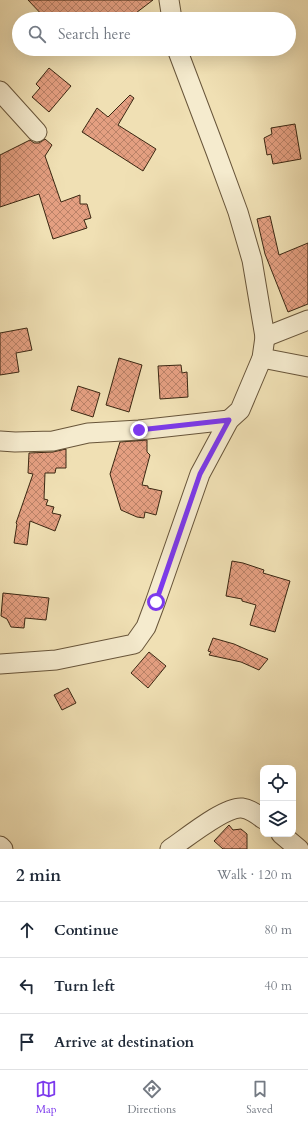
<!DOCTYPE html>
<html lang="en">
<head>
<meta charset="utf-8">
<style>
	body { margin:0; font-family:Cardo,serif; background:#f2f2f3; color:#1f2937 }
	.controls { position:absolute; right:12px; bottom:12px; display:grid; overflow:hidden; border-radius:8px; box-shadow:0 4px 16px #0002 }
	.controls button { width:36px; height:36px; display:grid; place-items:center; padding:0; border:0; border-bottom:1px solid #e0e1e3; background:#fff; color:#1f2937; font:20px sans-serif }
	.stop { position:absolute; width:12px; height:12px; margin:-9px; border:3px solid #7c3aed; border-radius:50%; background:#fff }
	.stop.end { background:#7c3aed; border-color:#fff; box-shadow:0 1px 4px #0008 }
	.list { margin:0; padding:0; list-style:none }
	h2 { display:flex; justify-content:space-between; align-items:center; height:52px; margin:0; padding:0 16px; font-size:17px }
	h2 small { font-size:13px; font-weight:400; color:#747a83 }
	.list li { display:grid; grid-template-columns:26px 1fr auto; gap:12px; align-items:center; box-sizing:border-box; height:56px; padding:0 16px; border-top:1px solid #e0e1e3 }
	.list b { display:block; font-size:15px; white-space:nowrap }
	.list em { font-size:13px; font-style:normal; color:#747a83 }
	.icon { flex:none; width:22px; height:22px; fill:none; stroke:currentColor; stroke-width:2; stroke-linecap:round; stroke-linejoin:round }
	.map { position:relative; flex:none; width:308px; height:849px; overflow:hidden }
	.search { position:absolute; background:#fff; box-shadow:0 4px 16px #0002; left:12px; right:12px; top:12px; height:44px; display:flex; align-items:center; gap:10px; box-sizing:border-box; padding:0 14px; border-radius:22px; color:#747a83; font-size:15px }
	.sheet { height:220px; background:#fff }
	nav { display:flex; justify-content:space-around; align-items:center; box-sizing:border-box; height:56px; border-top:1px solid #e0e1e3; background:#fff; font-size:11px; color:#747a83 }
	nav a { display:grid; justify-items:center; gap:2px }
	nav .on { color:#7c3aed }
	.map>svg:first-child { display:block }
	.building { fill:url(#building-cross-hatch); stroke:#3b2712 }
	.lines { fill:none; stroke-linecap:round; stroke-linejoin:round }
	.minor-casing { stroke:#68553a; stroke-width:21 }
	.minor { stroke:#f5ebce; stroke-width:19 }
	.route { stroke:#7c3aed; stroke-width:5 }
</style>
</head>
<body>
<div class="map">
<svg width="308" height="849" viewBox="0 0 308 849">
	<defs>
		<pattern id="building-cross-hatch" width="8" height="8" patternUnits="userSpaceOnUse"><rect width="8" height="8" fill="#e49f81"/><path d="M0 0l8 8M0 8l8-8" fill="none" stroke="#ba8268"/></pattern>
	</defs>
	<rect width="100%" height="100%" fill="#f0e0b4"/>
	<filter id="stains"><feTurbulence type="fractalNoise" baseFrequency=".005" numOctaves="4"/><feColorMatrix values="0 0 0 0 .2 0 0 0 0 .09 0 0 0 0 .02 0 0 0 .5 -.17"/></filter>
	<radialGradient id="worn" r=".72"><stop offset=".6" stop-color="#630" stop-opacity="0"/><stop offset="1" stop-color="#630" stop-opacity=".3"/></radialGradient>
	<g class="building">
		<polygon points="28,0 153,0 128,19 46,19"/>
		<polygon points="49,68 71,86 49,112 32,97 40,88 36,84"/>
		<polygon points="130,95 134,98 118,125 156,149 143,171 82,132 97,108 108,117"/>
		<polygon points="295,124 301,159 273,164 271,154 267,155 264,138 272,134 271,128"/>
		<polygon points="45,139 52,145 45,156 61,202 80,195 80,204 87,204 91,218 84,220 87,228 53,239 39,194 0,207 0,155 30,140 34,143 39,143"/>
		<polygon points="270,216 279,255 308,243 308,304 288,312 265,254 257,219"/>
		<polygon points="27,328 32,350 16,353 19,372 0,375 0,333"/>
		<polygon points="119,358 142,365 129,412 106,405"/>
		<polygon points="181,365 182,373 187,372 188,397 160,399 158,366"/>
		<polygon points="78,386 100,393 93,417 71,410"/>
		<polygon points="147,440 147,452 150,455 142,485 148,486 148,488 162,491 156,515 145,512 144,518 137,517 121,510 110,474 120,442"/>
		<polygon points="66,449 66,468 56,468 55,473 45,473 44,499 48,500 46,505 54,507 52,513 61,515 55,531 30,521 27,545 14,543 17,524 16,523 33,474 28,473 29,453 53,452"/>
		<polygon points="232,561 243,563 264,570 263,573 290,581 275,632 250,625 256,605 242,601 242,599 226,596"/>
		<polygon points="3,593 49,598 46,620 25,618 24,628 11,627 7,619 1,616"/>
		<polygon points="213,638 234,644 268,659 259,670 241,662 209,655 211,652 208,651"/>
		<polygon points="149,652 166,666 148,688 131,673"/>
		<polygon points="68,688 76,703 62,710 54,695"/>
		<polygon points="229,825 233,830 241,829 247,834 247,849 223,849 214,841"/>
	</g>
	<g class="lines">
		<g class="minor-casing">
			<g id="minor">
				<polyline points="169,0 172,19"/>
				<polyline points="177,49 216,152 238,212 252,260 265,337 308,320"/>
				<polyline points="0,91 37,132"/>
				<polyline points="262,358 308,367"/>
				<polyline points="0,441 15,442 53,441 88,433 139,430 229,420"/>
				<polyline points="0,664 56,660 134,644 146,627 155,603 200,474 229,420 240,410 262,358 265,337"/>
				<polyline points="281,834 299,849"/>
				<polyline points="0,846 3,849"/>
				<path d="M170,849C185,839 225,806 242,808C250,809 257,814 263,819"/>
			</g>
		</g>
		<use href="#minor" class="minor"/>
	</g>
	<g class="lines">
		<polyline class="route" points="139,430 229,420 200,474 156,602"/>
	</g>
	<rect width="100%" height="100%" filter="url(#stains)"/>
	<rect width="100%" height="100%" fill="url(#worn)"/>
</svg>
<div class="controls">
<button><svg class="icon" aria-label="locate" viewBox="0 0 24 24"><circle cx="12" cy="12" r="6"/><path d="M12 2v4M12 18v4M2 12h4M18 12h4"/></svg></button>
<button><svg class="icon" aria-label="layers" viewBox="0 0 24 24"><path d="M12 4l9 5-9 5-9-5zM3 14l9 5 9-5"/></svg></button>
</div>
<div class="stop" style="left:156px;top:602px"></div>
<div class="stop end" style="left:139px;top:430px"></div>
<div class="search"><svg class="icon" aria-label="search" viewBox="0 0 24 24"><circle cx="10" cy="10" r="6"/><path d="M15 15l6 6"/></svg>Search here</div>
</div>
<section class="sheet">
<h2>2 min<small>Walk · 120 m</small></h2>
<ul class="list">
<li><svg class="icon" aria-label="ahead" viewBox="0 0 24 24"><path d="M12 20V5M6 11l6-6 6 6"/></svg><div><b>Continue</b></div><em>80 m</em></li>
<li><svg class="icon" aria-label="left" viewBox="0 0 24 24"><path d="M17 20v-9H6M10 6l-5 5 5 5"/></svg><div><b>Turn left</b></div><em>40 m</em></li>
<li><svg class="icon" aria-label="arrive" viewBox="0 0 24 24"><path d="M6 21V4h12l-3 4 3 4H6"/></svg><div><b>Arrive at destination</b></div></li>
</ul>
</section>
<nav>
<a class="on"><svg class="icon" aria-label="map" viewBox="0 0 24 24"><path d="M3 6l6-2 6 2 6-2v14l-6 2-6-2-6 2zM9 4v14M15 6v14"/></svg>Map</a>
<a><svg class="icon" aria-label="directions" viewBox="0 0 24 24"><path d="M12 3l9 9-9 9-9-9zM9 14v-3h6M13 9l2 2-2 2"/></svg>Directions</a>
<a><svg class="icon" aria-label="saved" viewBox="0 0 24 24"><path d="M7 4h10v16l-5-4-5 4z"/></svg>Saved</a>
</nav>
</body>
</html>
